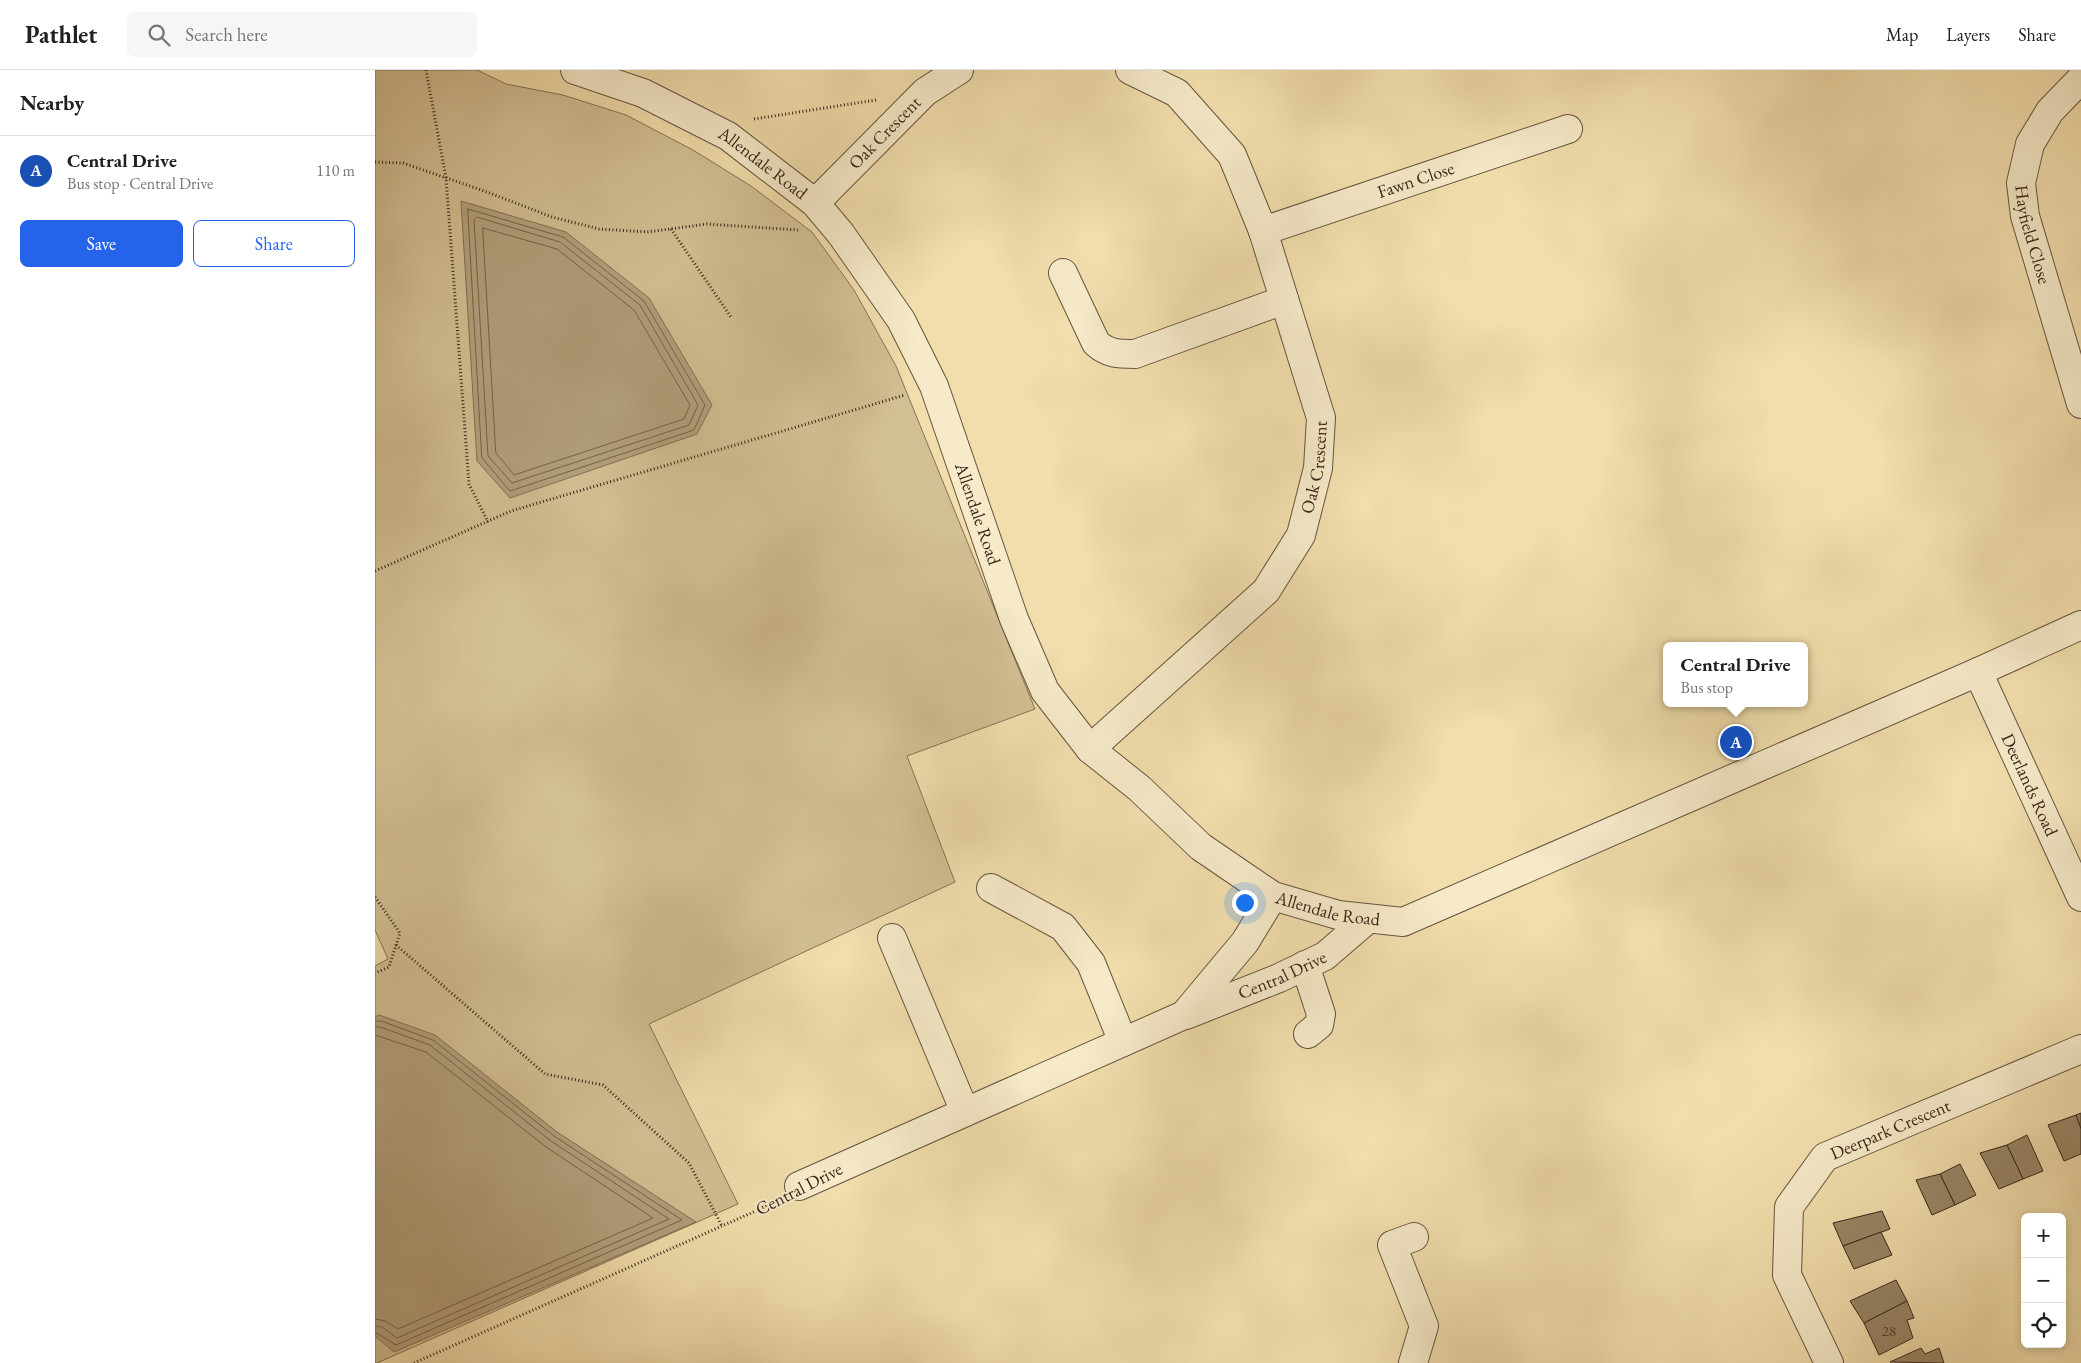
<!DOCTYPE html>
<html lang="en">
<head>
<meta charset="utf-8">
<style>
	body { margin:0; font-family:"EB Garamond",serif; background:#f6f6f6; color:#202124 }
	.controls { position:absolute; right:15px; bottom:15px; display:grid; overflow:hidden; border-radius:8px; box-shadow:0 2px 8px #0003 }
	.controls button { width:45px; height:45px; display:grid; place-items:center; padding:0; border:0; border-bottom:1px solid #e0e0e0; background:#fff; color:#202124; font:25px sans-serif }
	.you { position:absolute; left:869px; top:832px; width:18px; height:18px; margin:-12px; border:4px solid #fff; border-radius:50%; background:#1a73e8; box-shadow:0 0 0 8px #1a73e833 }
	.badge { display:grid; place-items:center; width:32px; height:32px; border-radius:50%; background:#2563eb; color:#fff; font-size:16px; font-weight:700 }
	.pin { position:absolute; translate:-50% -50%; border:2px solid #fff; box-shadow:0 1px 5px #0006 }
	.popup { position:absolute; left:1288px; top:572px; width:145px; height:65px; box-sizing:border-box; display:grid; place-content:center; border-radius:8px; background:#fff; filter:drop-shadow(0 1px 4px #0005); font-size:16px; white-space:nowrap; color:#757577 }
	.popup b { font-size:19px; color:#202124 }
	.popup::after { content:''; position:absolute; left:50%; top:100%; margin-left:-10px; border:10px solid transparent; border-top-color:#fff }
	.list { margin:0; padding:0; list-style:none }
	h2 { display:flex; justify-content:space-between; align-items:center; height:65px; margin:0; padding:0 20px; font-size:21px }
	h2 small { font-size:16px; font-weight:400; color:#757577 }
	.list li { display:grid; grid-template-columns:32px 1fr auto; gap:15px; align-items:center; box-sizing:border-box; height:70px; padding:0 20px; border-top:1px solid #e0e0e0 }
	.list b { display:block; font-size:19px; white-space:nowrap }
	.list p { margin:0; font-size:16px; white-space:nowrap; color:#757577 }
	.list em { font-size:16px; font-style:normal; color:#757577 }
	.actions { display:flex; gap:10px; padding:15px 20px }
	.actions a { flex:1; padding:11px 0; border:1px solid #2563eb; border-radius:8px; text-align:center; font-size:18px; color:#2563eb }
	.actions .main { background:#2563eb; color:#fff }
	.icon { flex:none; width:28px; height:28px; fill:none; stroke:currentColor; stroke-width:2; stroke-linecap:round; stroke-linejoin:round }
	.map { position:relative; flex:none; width:1706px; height:1293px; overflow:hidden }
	header { display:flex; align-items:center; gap:30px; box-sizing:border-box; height:70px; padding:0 25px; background:#fff; border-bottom:1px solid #e0e0e0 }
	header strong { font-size:24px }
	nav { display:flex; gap:28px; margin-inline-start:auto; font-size:18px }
	.search { width:350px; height:45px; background:#f6f6f6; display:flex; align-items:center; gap:12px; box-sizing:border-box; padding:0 18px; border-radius:8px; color:#757577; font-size:19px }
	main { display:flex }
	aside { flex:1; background:#fff }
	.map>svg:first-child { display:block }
	.green { fill:#d2bf93; stroke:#857257 }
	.water { fill:#b29f7b; stroke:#816f55 }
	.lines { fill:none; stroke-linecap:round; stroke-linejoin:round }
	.shore { stroke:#75624b; stroke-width:1 }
	.building { fill:#988666; stroke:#38261b }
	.minor-casing { stroke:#66543f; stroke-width:30 }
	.path { stroke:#38261b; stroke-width:3; stroke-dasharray:1 2.5; stroke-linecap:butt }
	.minor { stroke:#f6eac9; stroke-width:28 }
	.labels { text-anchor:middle; stroke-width:4; stroke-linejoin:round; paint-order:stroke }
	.number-label { font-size:15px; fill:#503e2e }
	.street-label { font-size:18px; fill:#38261b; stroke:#f6eac9 }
</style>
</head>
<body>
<header>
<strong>Pathlet</strong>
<div class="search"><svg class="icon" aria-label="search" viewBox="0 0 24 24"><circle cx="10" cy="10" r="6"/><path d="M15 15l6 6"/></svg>Search here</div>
<nav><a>Map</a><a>Layers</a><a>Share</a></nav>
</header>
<main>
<aside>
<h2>Nearby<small></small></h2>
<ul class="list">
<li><span class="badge" style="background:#1a4fb4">A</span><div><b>Central Drive</b><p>Bus stop · Central Drive</p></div><em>110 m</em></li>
</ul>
<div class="actions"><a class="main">Save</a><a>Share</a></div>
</aside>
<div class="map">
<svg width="1706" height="1293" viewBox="0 0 1706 1293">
	<rect width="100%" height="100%" fill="#f1deac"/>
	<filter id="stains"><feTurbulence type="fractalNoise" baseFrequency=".004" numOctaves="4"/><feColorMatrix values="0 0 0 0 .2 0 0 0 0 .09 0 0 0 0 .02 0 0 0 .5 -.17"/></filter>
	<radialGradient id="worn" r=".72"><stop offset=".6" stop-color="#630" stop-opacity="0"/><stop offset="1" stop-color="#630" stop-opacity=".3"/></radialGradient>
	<polygon class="green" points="0,0 102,0 131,14 188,25 251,45 318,80 376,116 437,162 479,220 521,296 660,639 532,686 580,812 274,954 363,1134 2,1293 0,1293 0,896 13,889 0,860"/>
	<g class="water">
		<polygon points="86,131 191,162 274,228 337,335 322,364 135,428 102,391"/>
		<polygon points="4,945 60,965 182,1062 321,1152 19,1282 0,1266 0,947"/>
	</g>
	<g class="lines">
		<g class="shore">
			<polygon points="93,139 188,167 269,231 330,335 319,360 135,421 107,388"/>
			<polygon points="102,147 185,172 265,235 323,335 314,355 137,413 113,386 99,150"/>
			<polygon points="108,158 182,179 259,240 315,335 309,349 139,405 121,383"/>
			<polyline points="0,951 6,951 58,970 179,1066 307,1150 21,1275 0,1262"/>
			<polyline points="0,957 5,957 55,975 176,1071 294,1149 22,1268 7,1257 0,1256"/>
			<polyline points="0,965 51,982 171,1077 278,1148 23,1259 10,1251 0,1249"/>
		</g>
	</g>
	<g class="building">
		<polygon points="1706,1043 1706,1059 1701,1045"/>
		<polygon points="1701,1045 1706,1059 1706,1084 1689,1091 1673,1055"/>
		<polygon points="1652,1065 1668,1101 1648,1109 1632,1075"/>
		<polygon points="1632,1075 1648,1109 1624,1119 1605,1083"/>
		<polygon points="1585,1094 1601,1125 1580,1135 1565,1104"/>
		<polygon points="1565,1104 1580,1135 1557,1145 1541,1110"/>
		<polygon points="1507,1141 1515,1159 1468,1176 1458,1153"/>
		<polygon points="1506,1162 1517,1185 1479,1199 1468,1176"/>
		<polygon points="1521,1210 1532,1231 1489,1253 1475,1231"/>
		<polygon points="1532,1231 1539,1248 1532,1250 1538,1268 1504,1285 1489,1253"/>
		<polygon points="1546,1278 1550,1284 1564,1278 1569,1293 1515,1292"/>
	</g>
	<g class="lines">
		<g class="minor-casing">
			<g id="minor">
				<path id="s1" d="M200,0L268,23L353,66L440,133L466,164L526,250L559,316L639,549L670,621L715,679L764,718L826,777L898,826L963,845L1028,852L1603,602L1706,555"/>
				<path id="s2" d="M1706,9L1675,41L1655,74L1646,113L1650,146L1706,334"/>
				<path id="s3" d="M440,133L550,22L584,0"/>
				<path id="s4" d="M888,161L1193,59"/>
				<path d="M688,203L721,273C733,284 744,284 760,284L909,230"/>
				<path id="s5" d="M1603,602L1706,827"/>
				<path id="s6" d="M715,679L891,521L926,465L943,398L946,348L888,161L857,85L802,23L755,0"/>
				<polyline points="616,818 688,857 716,893 748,972"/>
				<polyline points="517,868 590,1042"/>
				<polyline points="930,895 946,944 944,955 933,964"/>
				<path id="s7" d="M811,945L904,908L950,886L993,849"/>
				<polyline points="424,1116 809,945 870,872 898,826"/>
				<polyline points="1038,1293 1049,1256 1017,1175 1039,1167"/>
				<path id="s8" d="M1454,1293L1412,1205L1414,1137L1450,1087L1706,979"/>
			</g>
		</g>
		<g class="path">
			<polyline points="51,0 71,108 94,414 113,452"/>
			<polyline points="379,49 501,30"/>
			<polyline points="0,92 28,93 112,122 177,147 224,159 272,162 332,154 423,160"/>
			<polyline points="296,159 356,247"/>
			<polyline points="0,501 136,441 530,325"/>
			<polyline points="0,827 25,863 14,897 0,903"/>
			<polyline points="21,875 170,1004 228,1015 314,1093 347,1156"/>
			<polyline points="39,1293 383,1140 401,1130"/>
		</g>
		<use href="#minor" class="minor"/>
	</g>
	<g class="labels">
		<g class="number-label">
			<text x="1514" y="1266">28</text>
		</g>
		<g class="street-label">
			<text dy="6" stroke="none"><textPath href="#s3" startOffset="99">Oak Crescent</textPath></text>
			<text dy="6" stroke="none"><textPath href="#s1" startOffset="211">Allendale Road</textPath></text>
			<text dy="6" stroke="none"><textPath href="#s4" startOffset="161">Fawn Close</textPath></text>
			<text dy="6" stroke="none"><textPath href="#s2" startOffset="176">Hayfield Close</textPath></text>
			<text dy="6" stroke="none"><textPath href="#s6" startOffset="372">Oak Crescent</textPath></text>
			<text dy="6" stroke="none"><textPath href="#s1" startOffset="631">Allendale Road</textPath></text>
			<text dy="6" stroke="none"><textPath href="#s5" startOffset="124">Deerlands Road</textPath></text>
			<text dy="6" stroke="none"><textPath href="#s1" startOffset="1186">Allendale Road</textPath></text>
			<text dy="6" stroke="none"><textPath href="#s7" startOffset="104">Central Drive</textPath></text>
			<text dy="6" stroke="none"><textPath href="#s8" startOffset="298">Deerpark Crescent</textPath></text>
			<text transform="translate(424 1119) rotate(-27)" y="6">Central Drive</text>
		</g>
	</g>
	<rect width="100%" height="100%" filter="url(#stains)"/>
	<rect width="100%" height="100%" fill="url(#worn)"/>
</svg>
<div class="controls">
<button>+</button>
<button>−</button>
<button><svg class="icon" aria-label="locate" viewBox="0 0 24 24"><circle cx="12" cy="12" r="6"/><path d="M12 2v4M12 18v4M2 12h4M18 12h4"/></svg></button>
</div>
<div class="you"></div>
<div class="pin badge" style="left:1361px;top:672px;background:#1a4fb4">A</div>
<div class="popup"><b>Central Drive</b>Bus stop</div>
</div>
</main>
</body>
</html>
